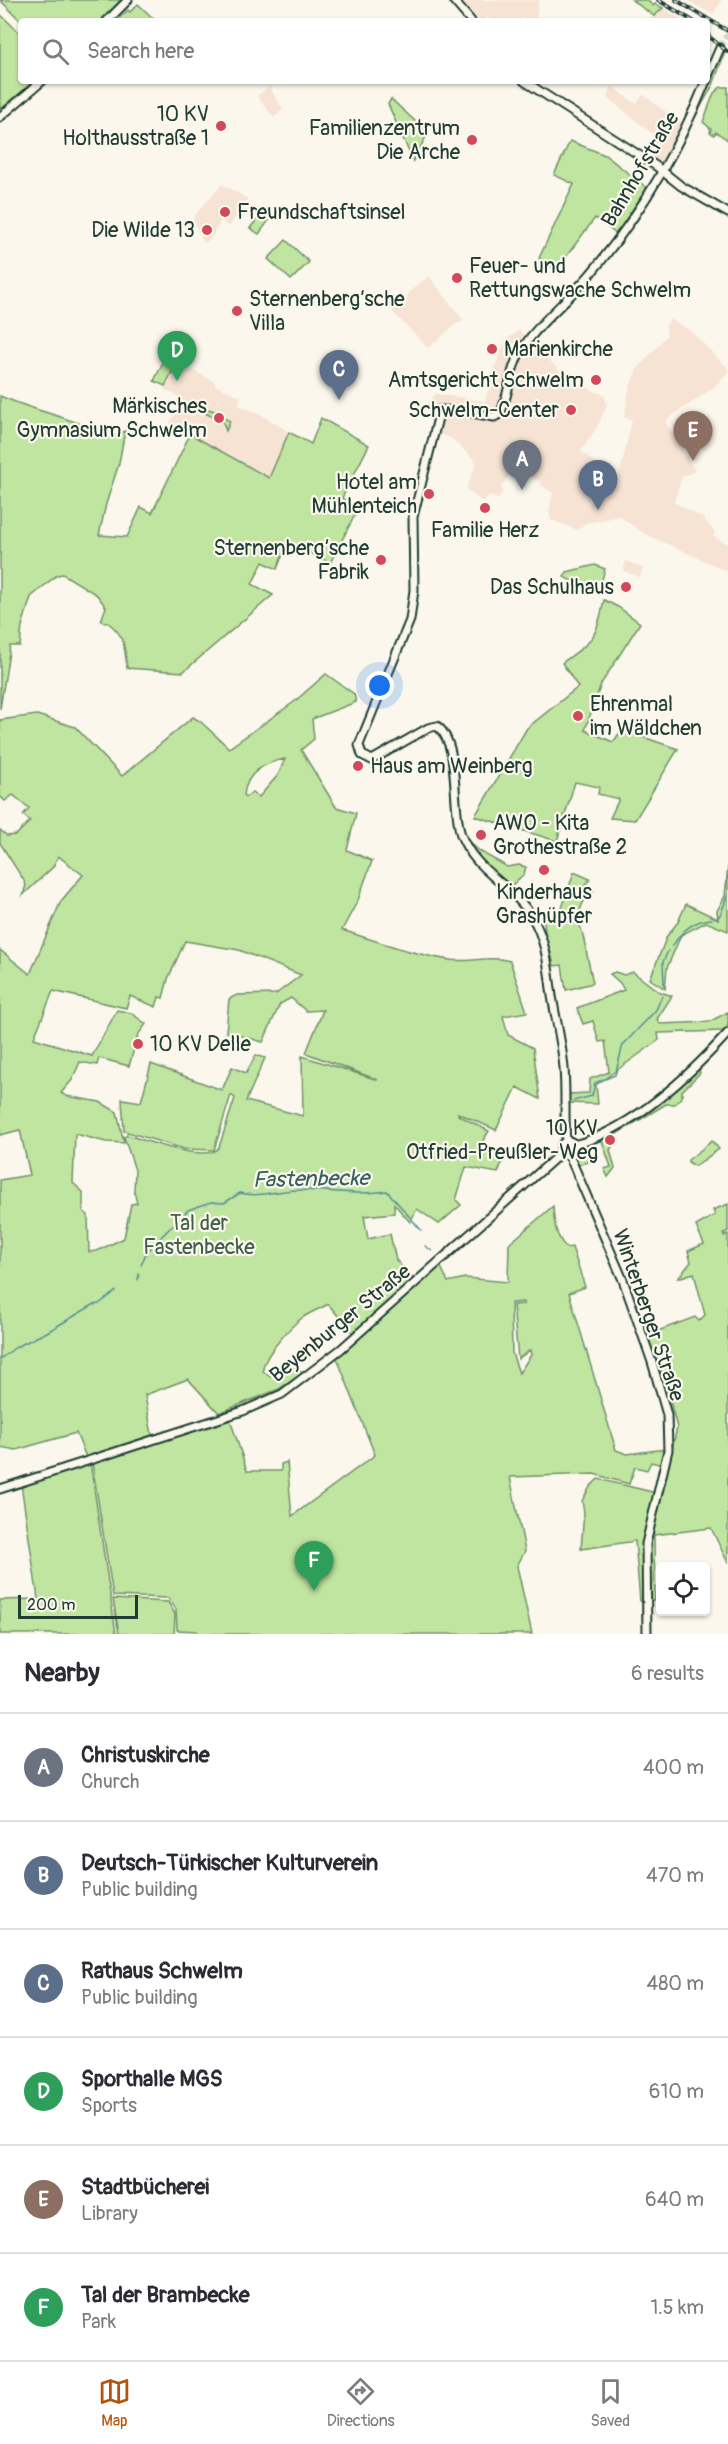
<!DOCTYPE html>
<html lang="en">
<head>
<meta charset="utf-8">
<style>
	body { margin:0; font-family:Pangolin,sans-serif; background:#f7f7f7; color:#2b2b33 }
	.controls { position:absolute; right:18px; bottom:18px; display:grid; overflow:hidden; border-radius:6px; box-shadow:0 2px 4px #0004 }
	.controls button { width:54px; height:54px; display:grid; place-items:center; padding:0; border:0; border-bottom:2px solid #e1e1e2; background:#fff; color:#2b2b33; font:30px sans-serif }
	.scale { position:absolute; left:18px; bottom:15px; width:120px; box-sizing:border-box; padding-left:6px; border:3px solid #1f3d34; border-top:0; font-size:16px; line-height:21px; white-space:nowrap; color:#1f3d34; -webkit-text-stroke:4px #fbf7ec; paint-order:stroke }
	.you { position:absolute; left:380px; top:686px; width:21px; height:21px; margin:-15px; border:4px solid #fff; border-radius:50%; background:#1a73e8; box-shadow:0 0 0 9px #1a73e833 }
	.badge { display:grid; place-items:center; width:39px; height:39px; border-radius:50%; background:#b45309; color:#fff; font-size:20px; font-weight:700 }
	.pin { position:absolute; translate:-50% -50px; filter:drop-shadow(0 2px 3px #0008) }
	.pin::after { content:''; position:absolute; top:32px; width:21px; height:18px; background:inherit; clip-path:polygon(0 0,100% 0,50% 100%) }
	.list { margin:0; padding:0; list-style:none }
	h2 { display:flex; justify-content:space-between; align-items:center; height:78px; margin:0; padding:0 24px; font-size:26px }
	h2 small { font-size:20px; font-weight:400; color:#7c7c81 }
	.list li { display:grid; grid-template-columns:39px 1fr auto; gap:18px; align-items:center; box-sizing:border-box; height:108px; padding:0 24px; border-top:2px solid #e1e1e2 }
	.list b { display:block; font-size:22px; white-space:nowrap }
	.list p { margin:0; font-size:20px; white-space:nowrap; color:#7c7c81 }
	.list em { font-size:20px; font-style:normal; color:#7c7c81 }
	.icon { flex:none; width:33px; height:33px; fill:none; stroke:currentColor; stroke-width:2; stroke-linecap:round; stroke-linejoin:round }
	.map { position:relative; flex:none; width:728px; height:1634px; overflow:hidden }
	.search { position:absolute; background:#fff; box-shadow:0 2px 4px #0004; left:18px; right:18px; top:18px; height:66px; display:flex; align-items:center; gap:15px; box-sizing:border-box; padding:0 21px; border-radius:6px; color:#7c7c81; font-size:22px }
	.sheet { height:726px; background:#fff }
	nav { display:flex; justify-content:space-around; align-items:center; box-sizing:border-box; height:84px; border-top:2px solid #e1e1e2; background:#fff; font-size:16px; color:#7c7c81 }
	nav a { display:grid; justify-items:center; gap:3px }
	nav .on { color:#b45309 }
	.map>svg:first-child { display:block }
	.built { fill:#f6e3d4 }
	.green { fill:#c0e5a0; stroke:#70916a; stroke-width:1.5; fill-rule:evenodd }
	.lines { fill:none; stroke-linecap:round; stroke-linejoin:round }
	.stream { stroke:#568e98; stroke-width:1.5 }
	.major-tunnel { stroke:#cfd2c7; stroke-width:7; stroke-dasharray:7 3.5; stroke-linecap:butt }
	.major-casing { stroke:#1f3d34; stroke-width:11 }
	.major { stroke:#fbf7ec; stroke-width:7 }
	.rail-casing { stroke:#1f3d34; stroke-width:4 }
	.rail { stroke:#fbf7ec; stroke-width:1.5; stroke-dasharray:4.5; stroke-linecap:butt }
	.poi-dot { fill:#d1495b; stroke:#fbf7ec; stroke-width:2 }
	.labels { text-anchor:middle; stroke-width:4.5; stroke-linejoin:round; paint-order:stroke }
	.poi-label { font-size:21px; fill:#1f3d34; stroke:#fbf7ec; text-anchor:end }
	.street-label { font-size:21px; fill:#1f3d34; stroke:#fbf7ec }
	.park-label { font-size:21px; fill:#3f5f4a; stroke:#fbf7ec }
	.water-label { font-size:22px; font-style:italic; fill:#365f5e; stroke:#fbf7ec }
</style>
</head>
<body>
<div class="map">
<svg width="728" height="1634" viewBox="0 0 728 1634">
	<rect width="100%" height="100%" fill="#fbf7ec"/>
	<filter id="ink" filterUnits="userSpaceOnUse"><feTurbulence type="fractalNoise" baseFrequency=".0167" numOctaves="2"/><feDisplacementMap in="SourceGraphic" scale="12" xChannelSelector="R" yChannelSelector="G"/><feConvolveMatrix kernelMatrix="1 2 1 2 8 2 1 2 1" color-interpolation-filters="sRGB"/></filter>
	<g filter="url(#ink)">
		<g class="built">
			<polygon points="461,0 539,0 536,20 521,18 515,21 493,21 487,17 484,21 479,21"/>
			<polygon points="686,0 722,0 713,14"/>
			<polygon points="663,8 683,21 647,21"/>
			<polygon points="612,86 636,104 643,95 682,124 660,163 645,155 654,135 607,97"/>
			<polygon points="269,87 283,109 274,118 257,96"/>
			<polygon points="222,184 248,199 229,227 221,220 211,239 204,243 193,221 194,216"/>
			<polygon points="429,276 464,321 456,324 428,348 392,311 409,295 408,293"/>
			<polygon points="670,319 689,330 728,368 728,372 714,387 665,421 695,471 682,477 674,502 703,518 715,532 713,536 728,544 727,571 645,534 619,516 586,523 578,530 551,520 549,513 553,493 540,484 541,482 517,470 511,472 501,487 503,491 498,499 489,495 484,503 466,489 477,462 452,439 432,431 428,402 436,394 485,401 494,369 506,340 519,330 561,372 580,385 604,395 607,405 596,429 581,451 597,465 609,479 618,481 632,420 624,417 629,390 636,371 667,335 666,327"/>
			<polygon points="178,362 215,382 215,385 241,397 238,405 260,414 289,432 269,479 170,423 182,399 164,389"/>
			<polygon points="626,561 643,568 640,577 623,571"/>
		</g>
		<g class="green">
			<polygon points="0,0 121,0 100,21 21,21"/>
			<polygon points="632,0 647,0 653,6 655,4 663,8 654,16"/>
			<polygon points="138,4 156,21 116,21 128,10 130,12"/>
			<polygon points="0,14 21,34 21,81 34,81 0,110"/>
			<polygon points="723,50 725,52 713,85 694,119"/>
			<polygon points="721,87 728,87 728,140 716,132 714,135 710,132 711,129 703,122 714,93"/>
			<polygon points="391,99 428,133 413,161 388,104"/>
			<polygon points="570,141 605,155 647,188 616,234 595,218 556,270 539,258 574,184 554,175"/>
			<polygon points="258,210 270,219 259,234 250,228 255,222 252,219"/>
			<polygon points="286,240 309,262 291,280 268,259"/>
			<polygon points="165,358 170,359 174,368 165,386 154,381"/>
			<path d="M0,396C37,412 76,419 112,437L125,431L119,463L106,504L99,535L127,537L141,507L152,513L190,434L269,478L289,432L311,444L321,418L369,445L342,498L358,509L330,563L288,542L277,569L263,562L252,584L273,595L183,672L127,668C124,646 126,636 107,622L105,623L101,621L106,607L97,595L63,574L57,575L31,597L22,626L20,646H10L0,709Z"/>
			<polygon points="208,409 221,413 220,416 230,421 226,431 223,422 205,413"/>
			<path d="M595,565L605,569L599,590C587,585 573,583 564,577L567,572Z"/>
			<path d="M604,600L618,607L640,623L601,684L585,730L613,742L622,730L678,749L635,820L610,818L619,799L598,794L599,787L575,782L557,841L475,816L527,728L578,687L562,663C594,639 596,640 604,600Z"/>
			<path d="M326,674L354,694L356,702L312,719L314,739L301,750L336,807L356,813L347,850L372,861L358,900L342,930C375,941 416,955 450,960C471,963 488,955 510,961L527,1012L503,1016L508,1035L533,1048L540,1099L517,1087L496,1130L458,1113V1115L489,1131L480,1145L504,1157L498,1173L466,1167L456,1200L461,1205L439,1224L417,1209L410,1222L394,1204V1213L364,1216L368,1239L390,1234L396,1260L414,1280L440,1265L448,1282L465,1278L508,1282L509,1244L553,1206C554,1222 555,1237 567,1248L572,1247L585,1287L569,1293L616,1450L627,1454L665,1449L663,1465L651,1462L647,1470L635,1467L629,1484L594,1474L510,1477L525,1551L517,1566L532,1634H198L197,1631L177,1630L176,1609L168,1598L113,1596L92,1462L230,1419L247,1471H281V1464L287,1462L292,1516L375,1455L337,1358L357,1338L328,1304C320,1309 310,1312 302,1318C291,1326 262,1357 263,1371L270,1377L297,1366L303,1374L279,1389L219,1413L188,1379L145,1395L152,1435L86,1457L76,1433L16,1450L0,1447V1180L30,1175L20,1130L0,1135V950L30,974L61,901L83,875L58,856L53,867L23,895L26,885L23,879L0,843V830L7,836L16,835L30,821L23,815L29,808L13,795L5,801L0,796V720L37,715L75,727L122,776L193,717L201,722L229,748L294,702ZM285,759L278,775L259,797L252,792L246,797L244,795C246,773 265,762 285,759ZM185,941L239,950L301,975L276,994L237,995L229,999L226,1032L263,1042L280,1004L291,998L306,1011L323,1010L306,1053L378,1080L302,1056L303,1116L246,1101L265,1058L256,1055L246,1073L232,1067L222,1090L151,1064L141,1102L122,1099L124,1131L184,1149L214,1150L231,1095L235,1098L219,1147C210,1164 144,1140 127,1135L124,1137L135,1170L134,1191L137,1203L131,1204L124,1238L97,1251L89,1252L88,1215L83,1211V1192L73,1183L75,1134L106,1142L124,1143L117,1112L100,1102L66,1096L61,1093L72,1080L80,1062L97,1065L99,1058L129,1066L138,1035L146,1024L131,1013L117,1010L92,1056L34,1038L53,991L126,1008L130,996L156,1007L159,997L163,998L168,979ZM524,1302V1304L513,1305L518,1359L530,1350L531,1355L519,1373L512,1353L511,1303Z"/>
			<path d="M462,827C476,856 483,851 507,867L519,865L526,867L524,874L511,886L477,858L466,838Z"/>
			<polygon points="728,866 728,931 706,922 681,935 667,968 665,989 650,979 667,936 678,922 686,904 718,919 717,911 725,896"/>
			<path d="M574,872L590,879L584,887L594,891C581,899 575,918 582,931L593,983L566,990L562,965L554,966C551,949 541,930 545,914L559,917Z"/>
			<polygon points="615,972 624,975 633,972 658,991 672,996 657,1019 660,1024 709,1022 728,1012 728,1025 724,1031 658,1033 659,1040 596,1085 598,1104 568,1103 569,1094 589,1093 590,1079 609,1072 605,1041 599,1042 593,1021 583,1024 577,1008 624,990 620,983 610,974"/>
			<polygon points="699,1069 700,1073 682,1091 682,1097 675,1104 666,1104 613,1136 612,1139 615,1142 610,1150 615,1168 608,1177 604,1169 611,1167 601,1138 607,1137 664,1100"/>
			<polygon points="712,1141 719,1149 695,1166 688,1162 688,1160"/>
			<polygon points="584,1146 590,1161 578,1165 576,1158"/>
			<polygon points="728,1204 728,1231 723,1234 724,1236 728,1234 728,1563 711,1528 654,1535 655,1600 640,1601 635,1541 581,1549 584,1512 582,1501 590,1487 598,1479 661,1494 677,1428 666,1385 647,1335 695,1317 699,1321 705,1315 694,1273 678,1278 691,1262 688,1251 704,1244 696,1226 715,1215 713,1210"/>
			<polygon points="90,1462 116,1634 0,1634 0,1600 38,1599 21,1484"/>
			<polygon points="113,1599 168,1602 175,1614 174,1634 119,1634"/>
		</g>
		<g class="lines">
			<g class="stream">
				<path d="M717,918C723,915 724,901 728,894"/>
				<path d="M672,947C681,931 693,920 712,919"/>
				<polyline points="664,986 663,962 668,951"/>
				<polyline points="573,1101 592,1096 595,1083 615,1075 623,1045 656,1010 662,996"/>
				<polyline points="425,1246 432,1251"/>
				<path d="M141,1265L147,1251L188,1210L211,1202L224,1203L240,1193C259,1198 279,1190 299,1190C331,1190 354,1196 387,1191L421,1230"/>
				<polyline points="138,1280 139,1274"/>
				<polyline points="0,1359 16,1347 47,1332 93,1305 99,1304 116,1291"/>
			</g>
			<polyline class="major-tunnel" points="720,48 728,35"/>
			<g class="major-casing">
				<g id="major">
					<polyline points="453,0 471,21"/>
					<polyline points="107,21 128,0"/>
					<polyline points="707,78 720,48"/>
					<polyline points="524,81 656,166 681,186 728,213"/>
					<polyline points="0,117 42,81"/>
					<path d="M566,1141C564,1117 566,1093 564,1068C562,1044 556,1020 552,996C548,968 547,942 532,917C513,885 475,872 461,835C451,806 461,744 437,726L428,728L372,760L362,755L359,745L410,620L414,590L413,517L440,410L462,411L494,417L500,414C510,393 509,369 522,349C541,320 570,299 592,272C640,215 678,150 706,81"/>
					<circle cx="568" cy="1148" r="7"/>
					<path d="M574,1145C633,1129 688,1077 728,1033"/>
					<polyline points="569,1155 623,1280 652,1362 667,1415 668,1450 646,1544 647,1634"/>
					<polyline points="0,1489 243,1411 282,1394 341,1349 562,1152"/>
				</g>
			</g>
			<use href="#major" class="major"/>
			<g class="rail-casing">
				<g id="rail">
					<polyline points="658,0 693,21"/>
					<polyline points="676,0 728,31"/>
					<polyline points="707,35 728,52"/>
				</g>
			</g>
			<use href="#rail" class="rail"/>
		</g>
	</g>
	<g class="poi-dot">
		<circle cx="221" cy="126" r="6"/>
		<circle cx="472" cy="140" r="6"/>
		<circle cx="225" cy="212" r="6"/>
		<circle cx="207" cy="230" r="6"/>
		<circle cx="457" cy="278" r="6"/>
		<circle cx="237" cy="311" r="6"/>
		<circle cx="492" cy="349" r="6"/>
		<circle cx="596" cy="380" r="6"/>
		<circle cx="571" cy="410" r="6"/>
		<circle cx="219" cy="418" r="6"/>
		<circle cx="429" cy="494" r="6"/>
		<circle cx="485" cy="508" r="6"/>
		<circle cx="381" cy="560" r="6"/>
		<circle cx="626" cy="587" r="6"/>
		<circle cx="578" cy="716" r="6"/>
		<circle cx="358" cy="766" r="6"/>
		<circle cx="481" cy="835" r="6"/>
		<circle cx="544" cy="870" r="6"/>
		<circle cx="138" cy="1044" r="6"/>
		<circle cx="610" cy="1140" r="6"/>
	</g>
	<g class="labels">
		<g class="poi-label">
			<text x="209" y="121">10 KV<tspan x="209" dy="24">Holthausstraße 1</tspan></text>
			<text x="460" y="135">Familienzentrum<tspan x="460" dy="24">Die Arche</tspan></text>
			<text x="237" y="219" text-anchor="start">Freundschaftsinsel</text>
			<text x="195" y="237">Die Wilde 13</text>
			<text x="469" y="273" text-anchor="start">Feuer- und<tspan x="469" dy="24">Rettungswache Schwelm</tspan></text>
			<text x="249" y="306" text-anchor="start">Sternenberg’sche<tspan x="249" dy="24">Villa</tspan></text>
			<text x="504" y="356" text-anchor="start">Marienkirche</text>
			<text x="584" y="387">Amtsgericht Schwelm</text>
			<text x="207" y="413">Märkisches<tspan x="207" dy="24">Gymnasium Schwelm</tspan></text>
			<text x="559" y="417">Schwelm-Center</text>
			<text x="417" y="489">Hotel am<tspan x="417" dy="24">Mühlenteich</tspan></text>
			<text x="485" y="537" text-anchor="middle">Familie Herz</text>
			<text x="369" y="555">Sternenberg’sche<tspan x="369" dy="24">Fabrik</tspan></text>
			<text x="614" y="594">Das Schulhaus</text>
			<text x="590" y="711" text-anchor="start">Ehrenmal<tspan x="590" dy="24">im Wäldchen</tspan></text>
			<text x="370" y="773" text-anchor="start">Haus am Weinberg</text>
			<text x="493" y="830" text-anchor="start">AWO - Kita<tspan x="493" dy="24">Grothestraße 2</tspan></text>
			<text x="544" y="899" text-anchor="middle">Kinderhaus<tspan x="544" dy="24">Grashüpfer</tspan></text>
			<text x="150" y="1051" text-anchor="start">10 KV Delle</text>
			<text x="598" y="1135">10 KV<tspan x="598" dy="24">Otfried-Preußler-Weg</tspan></text>
		</g>
		<g class="street-label">
			<text transform="translate(640 169) rotate(-59)" y="7">Bahnhofstraße</text>
			<text transform="translate(649 1315) rotate(71)" y="7">Winterberger Straße</text>
			<text transform="translate(340 1323) rotate(-39)" y="7">Beyenburger Straße</text>
		</g>
		<g class="park-label">
			<text x="199" y="1230">Tal der<tspan x="199" dy="24">Fastenbecke</tspan></text>
		</g>
		<g class="water-label">
			<text transform="translate(311 1178) rotate(-1)" y="8">Fastenbecke</text>
		</g>
	</g>
</svg>
<div class="controls">
<button><svg class="icon" aria-label="locate" viewBox="0 0 24 24"><circle cx="12" cy="12" r="6"/><path d="M12 2v4M12 18v4M2 12h4M18 12h4"/></svg></button>
</div>
<div class="scale">200 m</div>
<div class="you"></div>
<div class="pin badge" style="left:522px;top:490px;background:#6b7280">A</div>
<div class="pin badge" style="left:598px;top:510px;background:#5c6f8a">B</div>
<div class="pin badge" style="left:339px;top:400px;background:#5c6f8a">C</div>
<div class="pin badge" style="left:177px;top:381px;background:#2e9e5b">D</div>
<div class="pin badge" style="left:693px;top:461px;background:#8d6e63">E</div>
<div class="pin badge" style="left:314px;top:1591px;background:#2e9e5b">F</div>
<div class="search"><svg class="icon" aria-label="search" viewBox="0 0 24 24"><circle cx="10" cy="10" r="6"/><path d="M15 15l6 6"/></svg>Search here</div>
</div>
<section class="sheet">
<h2>Nearby<small>6 results</small></h2>
<ul class="list">
<li><span class="badge" style="background:#6b7280">A</span><div><b>Christuskirche</b><p>Church</p></div><em>400 m</em></li>
<li><span class="badge" style="background:#5c6f8a">B</span><div><b>Deutsch-Türkischer Kulturverein</b><p>Public building</p></div><em>470 m</em></li>
<li><span class="badge" style="background:#5c6f8a">C</span><div><b>Rathaus Schwelm</b><p>Public building</p></div><em>480 m</em></li>
<li><span class="badge" style="background:#2e9e5b">D</span><div><b>Sporthalle MGS</b><p>Sports</p></div><em>610 m</em></li>
<li><span class="badge" style="background:#8d6e63">E</span><div><b>Stadtbücherei</b><p>Library</p></div><em>640 m</em></li>
<li><span class="badge" style="background:#2e9e5b">F</span><div><b>Tal der Brambecke</b><p>Park</p></div><em>1.5 km</em></li>
</ul>
</section>
<nav>
<a class="on"><svg class="icon" aria-label="map" viewBox="0 0 24 24"><path d="M3 6l6-2 6 2 6-2v14l-6 2-6-2-6 2zM9 4v14M15 6v14"/></svg>Map</a>
<a><svg class="icon" aria-label="directions" viewBox="0 0 24 24"><path d="M12 3l9 9-9 9-9-9zM9 14v-3h6M13 9l2 2-2 2"/></svg>Directions</a>
<a><svg class="icon" aria-label="saved" viewBox="0 0 24 24"><path d="M7 4h10v16l-5-4-5 4z"/></svg>Saved</a>
</nav>
</body>
</html>
